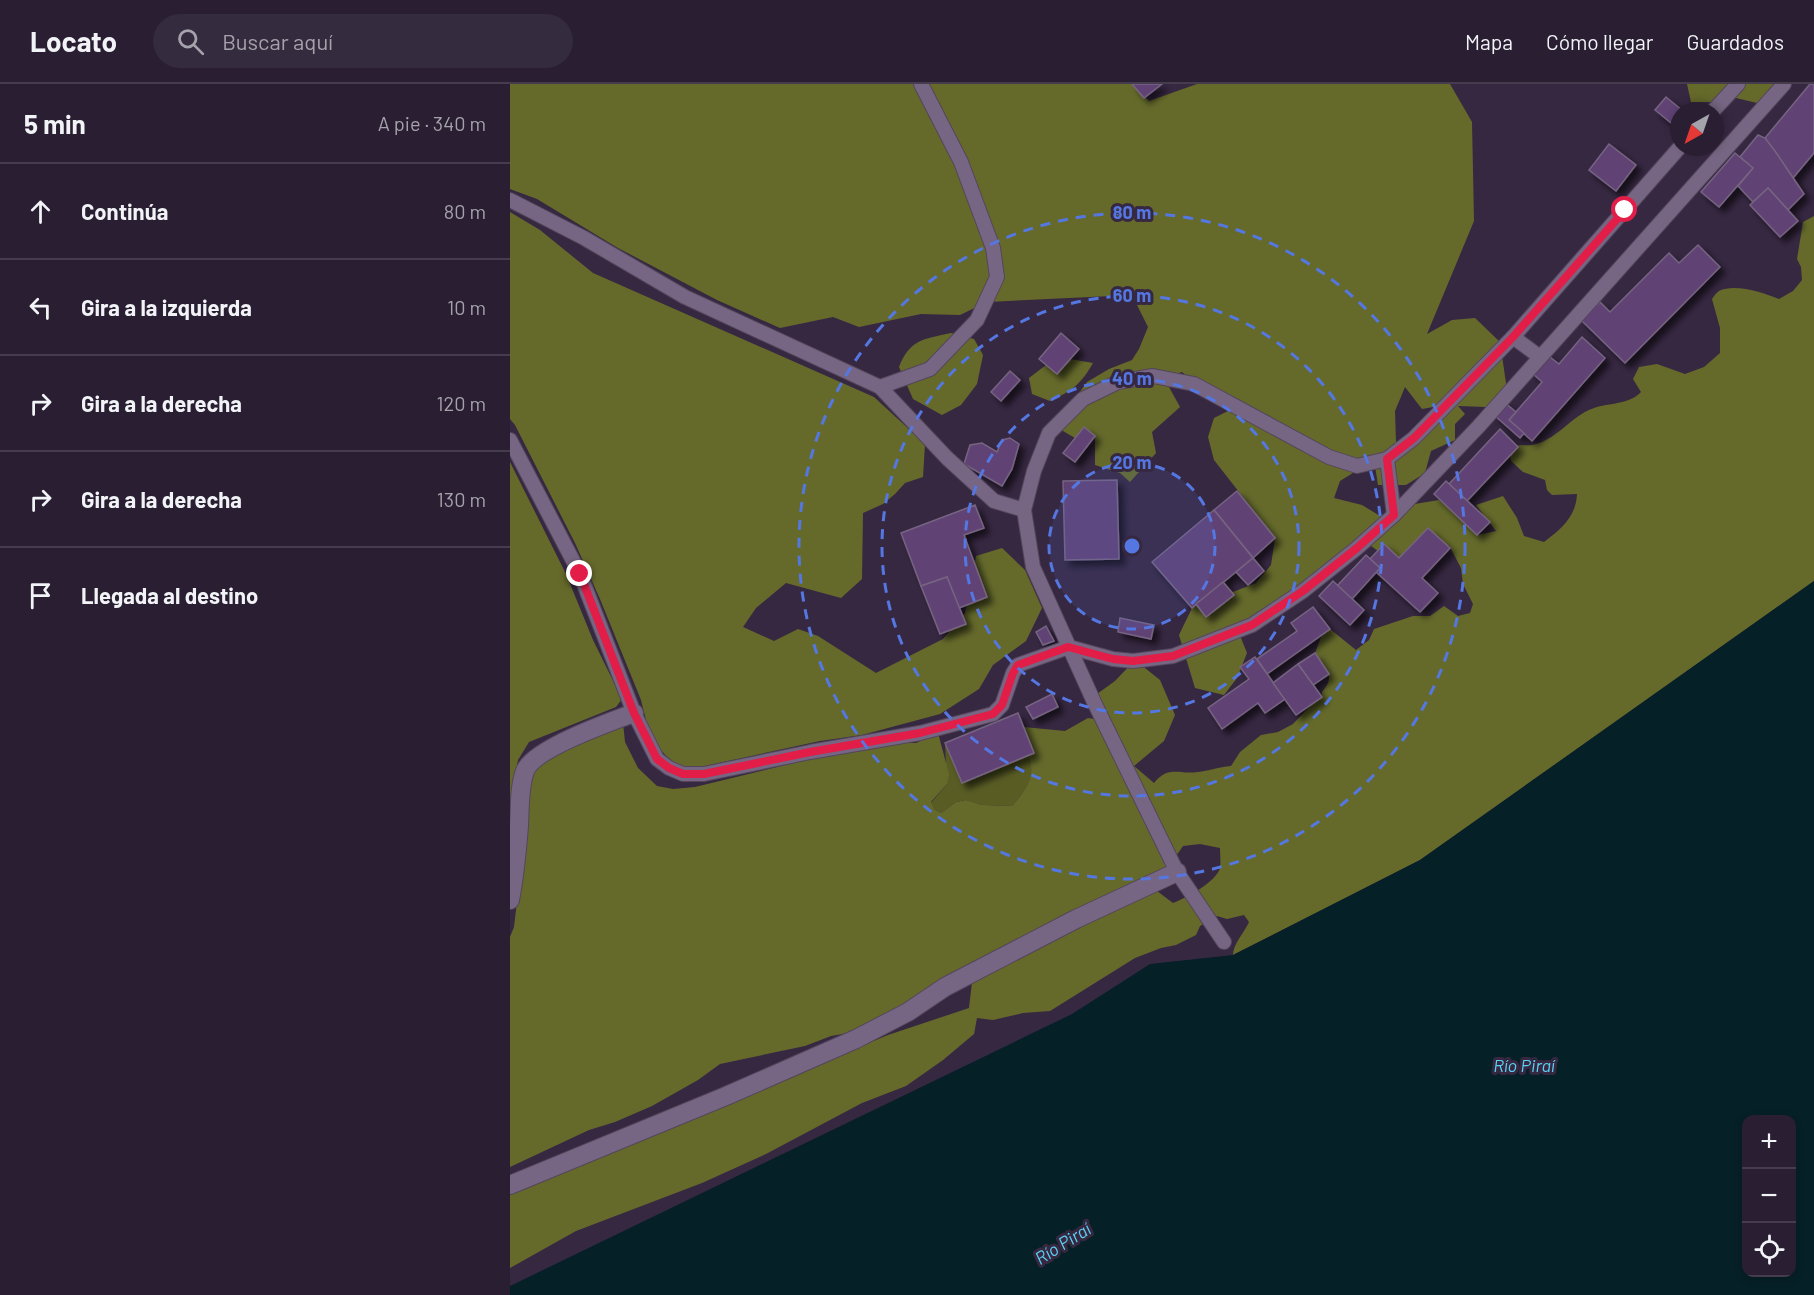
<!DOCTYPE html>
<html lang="es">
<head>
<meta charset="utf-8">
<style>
	body { margin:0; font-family:Barlow,sans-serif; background:#352b3e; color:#f1f3f6 }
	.controls { position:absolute; right:18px; bottom:18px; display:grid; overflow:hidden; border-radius:12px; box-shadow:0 3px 9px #0003 }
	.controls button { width:54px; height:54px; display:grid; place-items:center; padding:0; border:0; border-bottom:2px solid #453c4d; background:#291e32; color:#f1f3f6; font:30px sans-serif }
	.compass { position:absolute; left:1160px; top:18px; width:54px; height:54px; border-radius:50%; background:#291e32; box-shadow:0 3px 9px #0003; rotate:220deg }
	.stop { position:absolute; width:18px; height:18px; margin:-14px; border:4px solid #e11d48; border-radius:50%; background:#fff }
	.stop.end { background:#e11d48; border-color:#fff; box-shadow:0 2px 6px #0008 }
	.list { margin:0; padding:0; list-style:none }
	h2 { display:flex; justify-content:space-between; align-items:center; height:78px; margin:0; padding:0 24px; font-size:26px }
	h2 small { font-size:20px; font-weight:400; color:#a5a2ac }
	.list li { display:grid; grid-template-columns:39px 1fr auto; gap:18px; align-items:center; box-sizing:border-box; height:96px; padding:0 24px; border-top:2px solid #453c4d }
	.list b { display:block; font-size:22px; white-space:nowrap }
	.list em { font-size:20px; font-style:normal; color:#a5a2ac }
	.icon { flex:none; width:33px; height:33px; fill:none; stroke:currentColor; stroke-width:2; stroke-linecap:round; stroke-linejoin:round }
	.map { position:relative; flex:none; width:1304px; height:1211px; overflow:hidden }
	header { display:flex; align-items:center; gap:36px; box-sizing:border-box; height:84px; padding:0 30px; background:#291e32; border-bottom:2px solid #453c4d }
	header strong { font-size:28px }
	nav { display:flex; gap:33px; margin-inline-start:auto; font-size:21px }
	.search { width:420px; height:54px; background:#352b3e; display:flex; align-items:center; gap:15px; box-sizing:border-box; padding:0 21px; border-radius:33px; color:#a5a2ac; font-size:22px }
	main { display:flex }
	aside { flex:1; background:#291e32 }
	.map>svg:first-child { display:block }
	.green { fill:#595d24 }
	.forest { fill:#656a2b; fill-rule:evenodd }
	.water { fill:#062027; fill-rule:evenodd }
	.building { fill:#614374; stroke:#756481; stroke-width:1.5; filter:url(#shadow) }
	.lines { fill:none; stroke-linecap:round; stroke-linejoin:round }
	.lane-casing { stroke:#53465b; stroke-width:16 }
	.street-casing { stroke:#53465b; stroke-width:20 }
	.lane { stroke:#776683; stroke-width:14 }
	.street { stroke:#776683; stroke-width:18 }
	.route { stroke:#e11d48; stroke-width:8 }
	.ring { fill:none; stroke:#5477e2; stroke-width:3; stroke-dasharray:10 8 }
	.labels { text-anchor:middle; stroke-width:6; stroke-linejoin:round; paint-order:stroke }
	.water-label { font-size:18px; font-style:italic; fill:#59d1f3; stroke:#372842 }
	.centre { fill:#5477e2; stroke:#372842; stroke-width:3 }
	.ring-label { font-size:18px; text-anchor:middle; font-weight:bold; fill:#5477e2; stroke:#372842; stroke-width:6; stroke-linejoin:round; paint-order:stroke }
</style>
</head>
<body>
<header>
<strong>Locato</strong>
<div class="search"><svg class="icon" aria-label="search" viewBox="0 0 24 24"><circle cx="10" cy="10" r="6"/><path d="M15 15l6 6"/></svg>Buscar aquí</div>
<nav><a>Mapa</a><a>Cómo llegar</a><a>Guardados</a></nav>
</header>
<main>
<aside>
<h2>5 min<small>A pie · 340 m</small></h2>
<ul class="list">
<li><svg class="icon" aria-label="ahead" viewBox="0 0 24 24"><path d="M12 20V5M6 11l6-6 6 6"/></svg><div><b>Continúa</b></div><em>80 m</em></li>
<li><svg class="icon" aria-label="left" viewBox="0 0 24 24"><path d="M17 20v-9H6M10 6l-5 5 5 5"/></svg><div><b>Gira a la izquierda</b></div><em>10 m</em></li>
<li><svg class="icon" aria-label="right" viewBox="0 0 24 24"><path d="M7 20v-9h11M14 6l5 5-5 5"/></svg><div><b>Gira a la derecha</b></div><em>120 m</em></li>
<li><svg class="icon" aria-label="right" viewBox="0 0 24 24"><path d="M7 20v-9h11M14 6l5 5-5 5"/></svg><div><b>Gira a la derecha</b></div><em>130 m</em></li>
<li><svg class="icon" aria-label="arrive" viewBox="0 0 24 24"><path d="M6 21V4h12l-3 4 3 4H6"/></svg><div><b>Llegada al destino</b></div></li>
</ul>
</aside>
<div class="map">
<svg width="1304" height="1211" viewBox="0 0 1304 1211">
	<defs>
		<filter id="shadow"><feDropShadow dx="5.5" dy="5.5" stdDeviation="3" flood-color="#0009"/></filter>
	</defs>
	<rect width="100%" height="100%" fill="#372842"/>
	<path class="green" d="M435,659L452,698L518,671C528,694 516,705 502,722L473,721L456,716L446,718L431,729L424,725L421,719L437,700Z"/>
	<g class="forest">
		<path d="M0,0H622L639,17L687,0H940L962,38L964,137L917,250L942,236L965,234L990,258L997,306L976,323L948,322L955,330L945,340V356L921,367L915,389L896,401H868L864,376L830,397L824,414L852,421L875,435L905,420L929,416L968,451L986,447L966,421L993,412L1007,434L1014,452L1034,458C1051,445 1066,433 1067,410L1042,411L1037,406L1035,396L1013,388L1001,377L999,363C1007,360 1014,362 1022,361C1045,357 1059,335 1079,326C1096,318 1118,322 1131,308L1123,295L1129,283L1147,280L1175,290L1194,283L1210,269V244L1202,215C1204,212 1206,209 1209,207C1225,199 1254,209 1269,215L1283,207L1292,196L1291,183L1287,175L1293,138L1304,132V497L910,776L723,871C723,860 734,849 739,838L734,831L717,835L707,832L690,842L686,851L666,861L651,864L625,874L540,927L513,929L483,936L467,934L464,950L433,976L396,1002L352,1019L256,1070L192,1099L66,1147L0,1184V1111L53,1086L378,951L459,924L463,890L392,926L338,949L321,952L295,962L210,980L188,996L142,1022L105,1038L79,1046L0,1083V853L4,843L21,701L25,686L40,673L113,639L115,658L128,684L147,702L163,705L185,703L304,674L387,659H406L428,649L439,690L437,700L421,718L424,725L431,729L446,718L456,716L473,721L502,722C516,705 527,694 518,671L524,669L514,643L555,647L578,634L598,637L587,610L605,597L625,576L650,596L665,631L654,657L624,682L644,699C659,681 668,691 688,688C698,687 709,683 721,682L730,668L751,651L768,648L783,640L802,620L812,613V608C827,590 815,586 805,569L811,553L820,545L846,566L859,556L864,545L903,532H920L934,522L948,532L960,529L963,520L953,500L951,484L939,461L938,463L918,444L889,474L868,467L857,459L729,549L737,569L727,594L714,611L685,604L669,551L682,524L746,499L761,481L765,454L704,376L698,353L704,334L720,326L672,288L654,294L670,323L642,348L646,369L620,398L610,389L585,381V352L574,343L565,354L553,347L548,338L577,298L599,285L622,276L629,265L638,243L622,211L477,218L450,231L411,230L349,243L323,233L270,244L207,216L108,164L27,115L0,105ZM895,303L912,325L934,321L918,343L886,358L885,327ZM690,760L710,764C710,770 711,778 710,784C706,798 676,814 663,819L647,807L655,788L673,762Z"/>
		<polygon points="1177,0 1270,0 1267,11 1247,19 1222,13 1202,18 1181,18"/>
		<polygon points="0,128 30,146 83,189 364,313 415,360 413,393 395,399 385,410 373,420 353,429 352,495 331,514 276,499 246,524 233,543 264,557 288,545 308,552 366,589 433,555 455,529 466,472 492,464 515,486 532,524 516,557 483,581 469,605 430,630 352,651 310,657 181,685 165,681 146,661 137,640 131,616 90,515 65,459 5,341 0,335"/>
		<path d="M441,249L464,255L473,271L467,300L451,321L432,331L403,315L389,283C400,255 414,255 441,249Z"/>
		<path d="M560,275L583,279C571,300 562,307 540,317L522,310L519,294L536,281L547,290Z"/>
		<polygon points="0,378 56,490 83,556 112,615 106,623 19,658 8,676 0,722"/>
	</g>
	<path class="water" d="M1304,497V1211H0V1202L562,930L640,880L723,871L910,776ZM1236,1036H1282V1188H1236Z"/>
	<g class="building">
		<polygon points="622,0 652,0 634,14"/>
		<polygon points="1300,0 1304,0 1304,69 1283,94 1255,54"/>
		<polygon points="1156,13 1173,27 1169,27 1169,40 1166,43 1145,26"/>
		<polygon points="1248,51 1255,54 1265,67 1294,110 1278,126 1258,104 1243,118 1228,102 1243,84 1230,73"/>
		<polygon points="1099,60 1126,81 1106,107 1079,86"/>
		<polygon points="1225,69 1243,84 1209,123 1191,108"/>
		<polygon points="1258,104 1288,137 1270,153 1240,121"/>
		<polygon points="1188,161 1210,183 1115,279 1071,236 1090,218 1100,228 1159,169 1169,179"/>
		<polygon points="551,249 569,265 547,290 529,275"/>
		<polygon points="1072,253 1095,274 1022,357 999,336 1032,298 1021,288 1036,270 1049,280"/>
		<polygon points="500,287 510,296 491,317 481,308"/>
		<polygon points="994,318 1006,328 999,336 1014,349 1010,354 984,331"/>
		<polygon points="574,343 585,352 565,378 553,369"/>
		<polygon points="990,345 1008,363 957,417 939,400"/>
		<polygon points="500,354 509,360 502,385 492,402 454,380 460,361 472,359 487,368 492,356"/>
		<polygon points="607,396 609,475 555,476 553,397"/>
		<polygon points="936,397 980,438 967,451 924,410"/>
		<polygon points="727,407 765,454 743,474 704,426"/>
		<polygon points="465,421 474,444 454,451 477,513 449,524 437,493 411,502 391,449"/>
		<polygon points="704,426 743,474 682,524 642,478"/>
		<polygon points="918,444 940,464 912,494 928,509 910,528 866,488 870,484 860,475 874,460 889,474"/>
		<polygon points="856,471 870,484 842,515 827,502"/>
		<polygon points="743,474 754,487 738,501 726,488"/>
		<polygon points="437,493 456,540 430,550 411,502"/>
		<polygon points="823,497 854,526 840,541 809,512"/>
		<polygon points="713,498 724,511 696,533 686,520"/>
		<polygon points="803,523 820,545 757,590 747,575 787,547 781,539"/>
		<polygon points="610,534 644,541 641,555 608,548"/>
		<polygon points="536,542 544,557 533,561 526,548"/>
		<polygon points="805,569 819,590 803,601 788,580"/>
		<polygon points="745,573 775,615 755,629 748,619 712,645 698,624 739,595 730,583"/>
		<polygon points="788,580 812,613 786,631 763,599"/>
		<polygon points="542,610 548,623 523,635 516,623"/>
		<polygon points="508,629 524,669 452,699 435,659"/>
	</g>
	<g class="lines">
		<g class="lane-casing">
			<g id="lane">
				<polyline points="1203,27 1228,0"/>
				<polyline points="0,116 74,154 175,213 370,303 437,374 484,417 514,426"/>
				<polyline points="1003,253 1030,273"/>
				<polyline points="370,303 420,285 467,236 487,193 483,164 451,78 411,0"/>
				<polyline points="0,356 70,490 124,629 147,675 159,684 173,690 194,690 300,668 410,649 483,630 492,621 503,589 508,581 559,563 603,575 623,577 663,572 742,541 793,507 847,464 884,431 969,342 1274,0"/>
				<polyline points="877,375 884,431"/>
				<polyline points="714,858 667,788 584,618 523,483 514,426 524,387 539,349 573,315 608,298 643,292 684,300 819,373 847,382 877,375 904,354 1003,253 1170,63"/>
			</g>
		</g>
		<g class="street-casing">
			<g id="street">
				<path d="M0,816C5,791 7,767 9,742C10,725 9,703 15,687C23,665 102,637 124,629"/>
				<polyline points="0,1101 216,1012 346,955 398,928 435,903 566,835 667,788"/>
			</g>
		</g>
		<use href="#lane" class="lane"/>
		<use href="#street" class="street"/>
	</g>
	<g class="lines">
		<polyline class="route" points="70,490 124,629 147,675 159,684 173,690 194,690 300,668 410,649 483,630 492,621 503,589 508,581 558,563 603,575 623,577 663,572 742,541 793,507 847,464 884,431 877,375 904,354 1003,253 1115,126"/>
	</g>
	<circle cx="622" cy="462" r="83" fill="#5477e2" fill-opacity=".12"/>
	<g class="ring">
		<circle cx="622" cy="462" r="83"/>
		<circle cx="622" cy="462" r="167"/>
		<circle cx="622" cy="462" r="250"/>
		<circle cx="622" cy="462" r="333"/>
	</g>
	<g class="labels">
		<g class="water-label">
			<text x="1014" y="988">Río Piraí</text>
			<text transform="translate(553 1160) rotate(-32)" y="6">Río Piraí</text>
		</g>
	</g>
	<circle cx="622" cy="462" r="9" class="centre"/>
	<g class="ring-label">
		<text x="622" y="135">80 m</text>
		<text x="622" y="218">60 m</text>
		<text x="622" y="301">40 m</text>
		<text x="622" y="385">20 m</text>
	</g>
</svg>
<div class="controls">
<button>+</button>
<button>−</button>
<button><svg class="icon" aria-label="locate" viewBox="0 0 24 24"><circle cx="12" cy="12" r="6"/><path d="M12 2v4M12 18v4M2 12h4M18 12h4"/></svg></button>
</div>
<svg class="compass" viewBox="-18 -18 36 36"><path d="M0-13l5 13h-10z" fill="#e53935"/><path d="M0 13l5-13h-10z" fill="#a5a2ac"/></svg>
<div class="stop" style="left:1115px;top:126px"></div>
<div class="stop end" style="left:70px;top:490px"></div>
</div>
</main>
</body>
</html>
